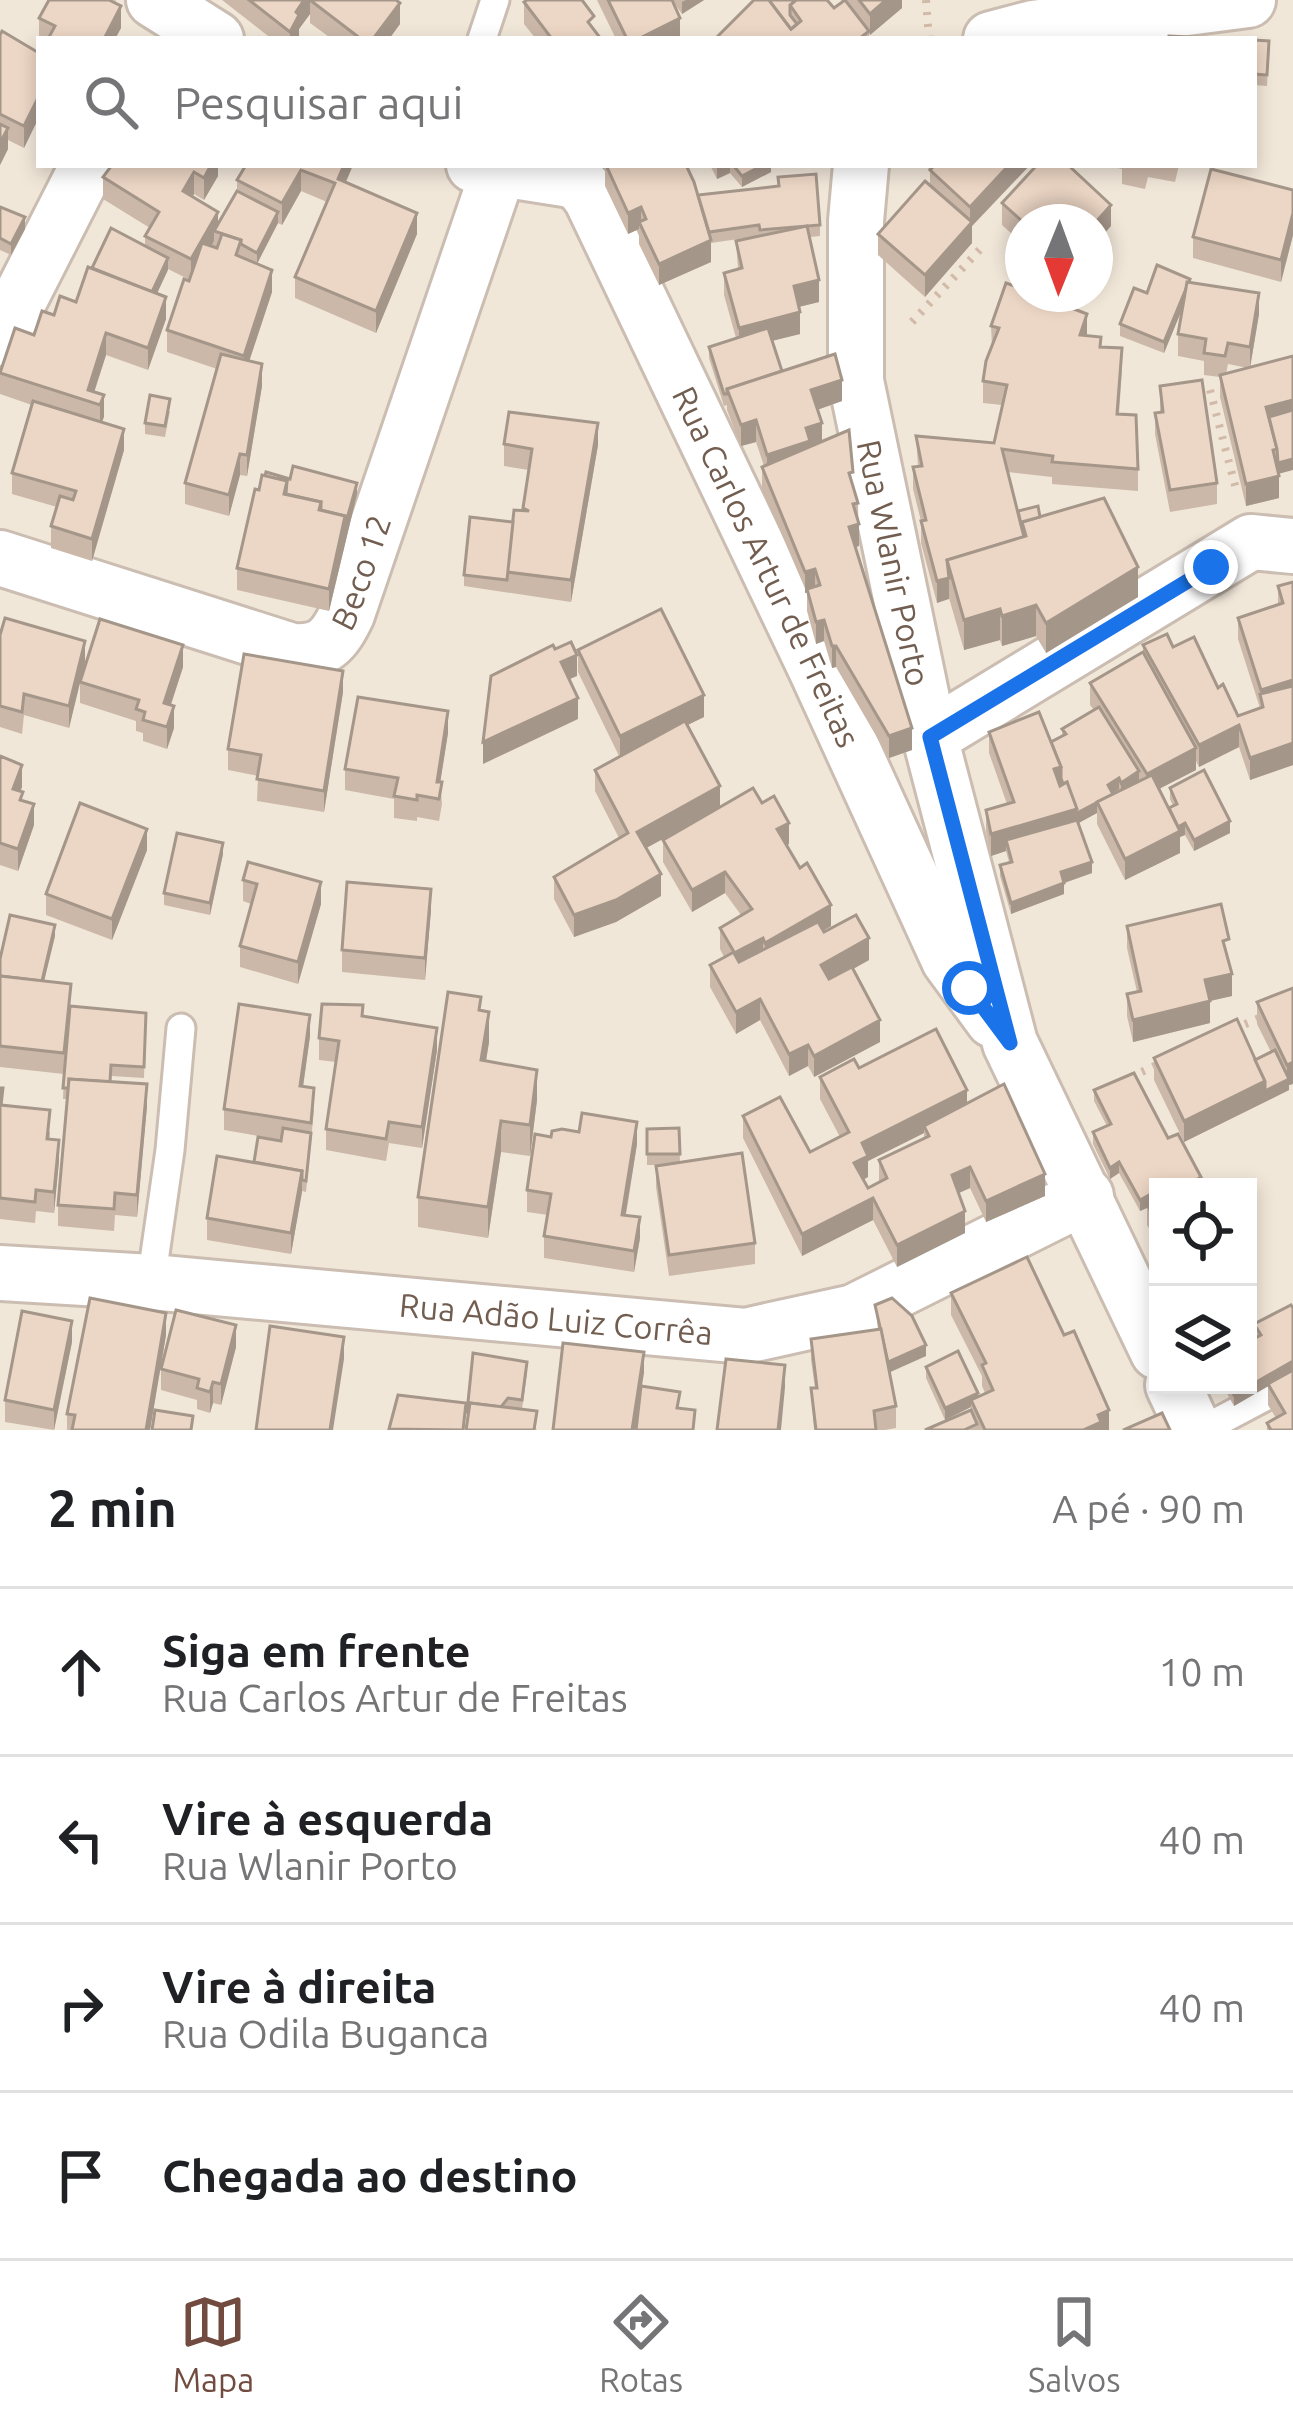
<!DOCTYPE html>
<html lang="pt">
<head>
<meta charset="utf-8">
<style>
	body { margin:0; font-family:Ubuntu,sans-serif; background:#f2f2f2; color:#202124 }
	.controls { position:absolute; right:36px; bottom:36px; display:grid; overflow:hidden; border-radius:0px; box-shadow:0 6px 18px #0003 }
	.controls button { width:108px; height:108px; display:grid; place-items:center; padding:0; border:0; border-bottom:3px solid #e0e0e0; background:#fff; color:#202124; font:60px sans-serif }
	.compass { position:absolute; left:1005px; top:204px; width:108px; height:108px; border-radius:50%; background:#fff; box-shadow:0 6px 18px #0003; rotate:181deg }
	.stop { position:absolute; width:36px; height:36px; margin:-27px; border:9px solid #1a73e8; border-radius:50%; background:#fff }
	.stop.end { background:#1a73e8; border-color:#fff; box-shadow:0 3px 12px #0008 }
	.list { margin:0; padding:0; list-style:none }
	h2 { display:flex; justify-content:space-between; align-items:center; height:156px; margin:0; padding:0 48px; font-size:51px }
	h2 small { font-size:39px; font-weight:400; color:#757577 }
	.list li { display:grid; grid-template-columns:78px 1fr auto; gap:36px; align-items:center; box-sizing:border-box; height:168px; padding:0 48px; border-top:3px solid #e0e0e0 }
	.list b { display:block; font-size:45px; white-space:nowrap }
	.list p { margin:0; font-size:39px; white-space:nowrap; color:#757577 }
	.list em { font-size:39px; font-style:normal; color:#757577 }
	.icon { flex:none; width:66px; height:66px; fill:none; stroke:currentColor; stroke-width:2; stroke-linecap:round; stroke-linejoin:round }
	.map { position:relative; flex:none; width:1293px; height:1430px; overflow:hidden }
	.search { position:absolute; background:#fff; box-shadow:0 6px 18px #0003; left:36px; right:36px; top:36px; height:132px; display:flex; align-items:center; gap:30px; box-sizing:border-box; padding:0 42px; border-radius:0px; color:#757577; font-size:45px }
	.sheet { height:828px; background:#fff }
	nav { display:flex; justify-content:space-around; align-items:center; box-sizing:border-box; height:168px; border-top:3px solid #e0e0e0; background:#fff; font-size:33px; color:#757577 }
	nav a { display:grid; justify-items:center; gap:6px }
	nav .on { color:#714b3f }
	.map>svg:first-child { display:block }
	.residential { fill:#f1e7d9; fill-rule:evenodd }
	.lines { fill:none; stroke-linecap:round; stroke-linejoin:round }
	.service-casing { stroke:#cbbdb1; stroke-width:33 }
	.minor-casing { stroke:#cbbdb1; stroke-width:60 }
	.path { stroke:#d1baa8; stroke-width:8; stroke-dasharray:3 9; stroke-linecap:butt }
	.service { stroke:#fff; stroke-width:27 }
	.minor { stroke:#fff; stroke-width:54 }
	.wall { fill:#cbb8a9; fill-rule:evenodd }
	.shaded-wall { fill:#a5968a }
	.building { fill:#ecd6c5; stroke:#a5968a; stroke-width:3 }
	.route { stroke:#1a73e8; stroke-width:15 }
	.labels { text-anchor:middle; stroke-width:9; stroke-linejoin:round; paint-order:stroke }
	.street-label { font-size:33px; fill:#725e50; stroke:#fdf9f0 }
</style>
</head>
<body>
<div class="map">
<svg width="1293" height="1430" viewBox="0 0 1293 1430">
	<rect width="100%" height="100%" fill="#faf5ea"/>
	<path class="residential" d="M0,0H1293V1430H0ZM39,39H1254V165H39ZM1023,222H1095V294H1023ZM1158,1187H1248V1385H1158Z"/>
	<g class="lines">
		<g class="service-casing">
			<g id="service">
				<polyline points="482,39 495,0"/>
				<polyline points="151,1282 170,1150 181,1028"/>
				<polyline points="1202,1430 1293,1382"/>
			</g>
		</g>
		<g class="minor-casing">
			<g id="minor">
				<polyline points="154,0 216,39"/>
				<polyline points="991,39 1033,28 1248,0"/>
				<path id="s1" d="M474,165L571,180L583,187L591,198L816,669L949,960L993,1020"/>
				<path id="s2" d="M861,165L856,221V381L930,737L1010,1043L1158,1352"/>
				<polyline points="0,338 88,165"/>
				<path id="s3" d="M0,558L292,651C324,653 334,641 347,614L498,172"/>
				<polyline points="930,737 1251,542 1293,546"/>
				<path id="s4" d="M0,1273L151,1282L745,1336L854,1312L1086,1196"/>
				<polyline points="1173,1385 1194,1430"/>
			</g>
		</g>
		<g class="path">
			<polyline points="926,0 929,39"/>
			<polyline points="912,322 985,244"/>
			<polyline points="1210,390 1237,493"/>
			<polyline points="1234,1029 1264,1016"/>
			<polyline points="1131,1077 1161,1063"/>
		</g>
		<use href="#service" class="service"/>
		<use href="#minor" class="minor"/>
	</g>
	<g class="wall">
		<polygon points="116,0 115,3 121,28 115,39 39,39 39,18"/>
		<polygon points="222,0 396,0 400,24 389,39 332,39 310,23 310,14 299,29 298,39 272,39"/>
		<polygon points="597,0 672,0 680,39 616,39"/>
		<polygon points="672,0 704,0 682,14"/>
		<polygon points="754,0 834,8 842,2 841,0 902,0 902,8 870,35 869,34 869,39 715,39"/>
		<polygon points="524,2 594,30 601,39 536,39 524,24"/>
		<polygon points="0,35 39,53 39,117 24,148 8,140 8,149 0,165"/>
		<polygon points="1254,40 1269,41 1267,86 1254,85"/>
		<polygon points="218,165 218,176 204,200 194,194 192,197 218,224 237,191 237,180 246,165 353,165 346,182 417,234 376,333 295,298 295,277 327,202 301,191 282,225 278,223 257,263 272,292 249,361 262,386 247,476 240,475 229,516 185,504 185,483 217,369 167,352 167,330 190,280 168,269 157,294 166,319 148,370 106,355 94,392 104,395 102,422 124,450 92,561 51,548 51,526 57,507 12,494 12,473 32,405 0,394 0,371 54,315 76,302 92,268 145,246 145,236 150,228 103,199 103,177"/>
		<polygon points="605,165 698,196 820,225 820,236 810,237 819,302 799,307 800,334 772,341 782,371 842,401 817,410 822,442 853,486 858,503 859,546 855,547 912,750 889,758 836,667 832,668 824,641 816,644 807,611 807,593 762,489 762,467 764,466 756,442 741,446 727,410 727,405 724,406 709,358 709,347 736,338 724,295 724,273 738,269 736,241 759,236 711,243 711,262 659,285 639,244 639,229 628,234 605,186"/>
		<polygon points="710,165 771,165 771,172 742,187 730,173 717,179"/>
		<polygon points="925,165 1030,165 972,226 972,243 925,297 878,255 878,234 930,185 930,170"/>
		<polygon points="1104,165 1179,165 1175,182 1148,177 1145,189 1122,184 1122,169"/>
		<polygon points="1293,190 1293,235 1281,282 1193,258 1193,237"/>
		<polygon points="1002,203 1111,226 1023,222 1023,244 1002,225"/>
		<polygon points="0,207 25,229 11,255 0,250"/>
		<path d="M1190,283L1259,314L1250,367L1293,356L1278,474L1279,498L1246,506L1220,397V377L1204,375V361L1178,356V334L1183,307L1164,353L1120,336V324L1147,293ZM1228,364L1248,368L1226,374Z"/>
		<polygon points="991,326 1087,336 1101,347 1122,370 1119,414 1138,469 1138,491 1052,484 1052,477 1008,472 1018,511 1040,517 1138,597 1046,653 1036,636 1002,646 1000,640 964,650 949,598 937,603 921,543 921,521 913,489 913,467 918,466 916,436 994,443 1002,405 983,403 983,381 992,347"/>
		<polygon points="1160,386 1217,483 1217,504 1170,512 1155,434 1155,413 1160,412"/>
		<polygon points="170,411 165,437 145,434 145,423"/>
		<polygon points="504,444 598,445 571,602 464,586 464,575 523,510 529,470 504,466"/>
		<polygon points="259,490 357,494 329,611 237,590 237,568"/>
		<polygon points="1293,582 1293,765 1250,780 1239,747 1199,767 1196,761 1196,770 1159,789 1169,808 1173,806 1170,799 1170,788 1230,833 1194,851 1185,835 1180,837 1180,853 1125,880 1097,824 1097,813 1078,823 1092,873 1064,883 1064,894 1011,914 1000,876 1000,865 1009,862 1006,851 991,856 986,831 986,810 1007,804 989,753 989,732 1051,742 1062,736 1062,729 1094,710 1090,705 1090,683 1143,652 1143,645 1173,647 1218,688 1238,716 1260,708 1238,639 1238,618 1278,604 1278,586"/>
		<polygon points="0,635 85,662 69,728 24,715 22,734 0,727"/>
		<polygon points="578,650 704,717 687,725 720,807 789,844 787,845 831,926 823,931 869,960 853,969 880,1042 814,1077 808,1066 789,1076 760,1020 736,1034 710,987 710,965 724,957 720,949 720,928 741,915 725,893 692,912 663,862 663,840 694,822 646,848 661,896 616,922 574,937 554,899 554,877 619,838 595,791 595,770 619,756 578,672"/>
		<polygon points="183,667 171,705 174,728 167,749 143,741 143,733 136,731 136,721 80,703 80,682"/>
		<polygon points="343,692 324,812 257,801 258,776 228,770 228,749"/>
		<polygon points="448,733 440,782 442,804 439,821 417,817 417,821 394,818 394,799 345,790 345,769"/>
		<polygon points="0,756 22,787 20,791 23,801 34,825 18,871 0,865"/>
		<polygon points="147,850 112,940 46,915 46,894"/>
		<polygon points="223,854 210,915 164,905 164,893"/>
		<polygon points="243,880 321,904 298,984 240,967 240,946 251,904 243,901"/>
		<polygon points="431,910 425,980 342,972 342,950"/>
		<polygon points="1127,926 1229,961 1232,996 1210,1001 1210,1023 1133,1042 1127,1016 1127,994 1137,992 1127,948"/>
		<polygon points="55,936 44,981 71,1006 146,1013 144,1078 111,1076 111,1082 147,1106 137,1217 115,1215 114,1231 58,1226 58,1205 68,1099 63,1099 64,1074 0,1067 0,959"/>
		<polygon points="1293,988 1293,1084 1289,1085 1289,1090 1184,1142 1154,1080 1154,1058 1255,1060 1271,1052 1257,1024 1257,1002"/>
		<polygon points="481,1010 489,1042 486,1061 537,1100 530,1156 501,1152 488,1238 418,1227 418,1197"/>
		<polygon points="363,1016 437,1050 422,1148 389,1143 386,1161 326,1150 326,1129 336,1062 319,1060 319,1038"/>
		<polygon points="310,1036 303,1087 314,1110 306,1192 302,1191 291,1254 207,1240 207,1218 254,1162 281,1140 224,1130 224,1109"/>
		<path d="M859,1068L967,1104L1045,1196L986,1222L970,1188L959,1193L965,1233L897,1267L873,1220L802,1256L743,1138V1116L810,1152L840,1137L820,1099V1077ZM924,1133V1138L879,1160V1182L868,1188L863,1180L868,1177V1161Z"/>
		<polygon points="0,1088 3,1105 50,1132 50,1139 59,1161 54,1213 36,1211 35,1223 0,1219"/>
		<polygon points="1094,1090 1168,1138 1201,1187 1158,1187 1158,1244 1147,1225 1147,1208 1140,1211 1119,1173 1110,1179 1093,1144 1093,1132 1107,1126 1094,1101"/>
		<polygon points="679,1128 680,1162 755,1243 755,1264 669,1276 656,1187 656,1166 661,1165 647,1165 647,1129"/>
		<polygon points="551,1137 637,1144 626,1215 640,1238 634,1272 544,1258 544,1236 548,1215 527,1212 527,1190"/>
		<polygon points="951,1293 1109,1430 925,1430 971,1410 971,1407 945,1420 926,1378 926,1367 978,1397 985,1393 982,1386 982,1376 951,1315"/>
		<polygon points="875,1305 926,1356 889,1372 896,1406 896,1428 885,1430 814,1430 811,1388 815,1388 811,1360 811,1339 878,1330"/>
		<polygon points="1291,1305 1293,1430 1267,1430 1267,1423 1276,1418 1268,1405 1268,1386 1234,1406 1224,1388 1214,1393 1210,1385 1248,1385 1255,1338 1254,1324"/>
		<polygon points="166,1335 150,1430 67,1430 67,1414"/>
		<polygon points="72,1342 54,1430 5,1422 5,1400"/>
		<polygon points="236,1347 221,1405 213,1403 210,1413 197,1409 197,1400 161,1390 161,1369"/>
		<polygon points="527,1373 522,1409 537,1430 467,1423 467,1412"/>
	</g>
	<g class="shaded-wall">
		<polygon points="304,0 319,0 310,1 310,14 299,29 299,36 298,39 290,39 290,32 296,12"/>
		<polygon points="686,0 704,0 682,14 682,2"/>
		<polygon points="886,0 902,0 902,8 870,35 870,14"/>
		<polygon points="400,3 400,24 389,39 373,39"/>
		<polygon points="121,6 121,28 115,39 104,39"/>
		<polygon points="680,18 680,39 638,39"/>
		<polygon points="39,96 39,117 24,148 24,126"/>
		<polygon points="8,128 8,149 0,165 0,143"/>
		<polygon points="211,165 218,165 218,176 204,200 204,178"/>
		<polygon points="344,165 353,165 338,200 338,179"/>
		<polygon points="723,165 730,165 730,173 717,179 717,168"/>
		<polygon points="763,165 771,165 771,172 742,187 742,176"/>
		<polygon points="1009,165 1030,165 972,226 972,243 925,297 925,275 970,224 970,207"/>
		<polygon points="301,170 301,191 282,225 282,203"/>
		<polygon points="194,172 194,194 183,213 183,191"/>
		<polygon points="1111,205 1111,226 1095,244 1095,223"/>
		<polygon points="641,207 641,226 639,222 639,229 628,234 628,213"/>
		<polygon points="218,212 218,233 214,231 214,241 191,281 191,259"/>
		<polygon points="278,212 278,223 257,264 257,253"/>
		<polygon points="417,213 417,234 376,333 376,311"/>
		<polygon points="1293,213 1293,235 1281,282 1281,260"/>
		<polygon points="25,217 25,229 11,255 11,244"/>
		<polygon points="711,240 711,262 659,285 659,264"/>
		<polygon points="168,258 168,270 148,312 148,301"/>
		<polygon points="272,270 272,292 244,377 244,356"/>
		<polygon points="1190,279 1190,290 1164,353 1164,342"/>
		<polygon points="819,280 819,302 794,308 794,286"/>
		<polygon points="1259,293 1259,314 1250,368 1250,347"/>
		<polygon points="166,297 166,319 148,370 148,348"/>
		<polygon points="800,312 800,334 739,349 739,328"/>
		<polygon points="1087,314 1087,336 1080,335"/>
		<polygon points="106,333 106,355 91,402 88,390"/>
		<polygon points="262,364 262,386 247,476 247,455"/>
		<polygon points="842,380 842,401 811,412 811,390"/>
		<polygon points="104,395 104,417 100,427 100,405"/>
		<polygon points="1293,400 1293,422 1269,428 1266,407"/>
		<polygon points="756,420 756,442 741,446 741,425"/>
		<polygon points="598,423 598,445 571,602 571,580"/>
		<polygon points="822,423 822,444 767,476 767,455 806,428"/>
		<polygon points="124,429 124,450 92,561 92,539"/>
		<polygon points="240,454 240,475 229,516 229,495"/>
		<polygon points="1293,459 1293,470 1278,474 1278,463"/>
		<polygon points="1279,476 1279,498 1246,506 1246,484"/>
		<polygon points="357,483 357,494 329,611 329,589 345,516"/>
		<polygon points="859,524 859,546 849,549 849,527"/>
		<polygon points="1138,567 1138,597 1046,653 1046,623"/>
		<polygon points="815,569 815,591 805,593 805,572"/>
		<polygon points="949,578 949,599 937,603 937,581"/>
		<polygon points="1036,605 1036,636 1002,646 1002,616"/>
		<polygon points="1000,609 1000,640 964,650 964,620"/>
		<polygon points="824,620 824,641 816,644 816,622"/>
		<polygon points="85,641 85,662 69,728 69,706"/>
		<polygon points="183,645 183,667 164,725 164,703"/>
		<polygon points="832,646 836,646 836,667 832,668"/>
		<polygon points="577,655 577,676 561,683 561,662"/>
		<polygon points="343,671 343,692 324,812 324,791"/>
		<polygon points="1293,680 1293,702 1261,700 1261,690"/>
		<polygon points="704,695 704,717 620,758 620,736"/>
		<polygon points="578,698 578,719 483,764 483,742"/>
		<polygon points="174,706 174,728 167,749 167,727"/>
		<polygon points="448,711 448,733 437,803 437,782"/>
		<polygon points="1239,725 1239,747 1199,767 1199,745"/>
		<polygon points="912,728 912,750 889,758 889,736"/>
		<polygon points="1293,743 1293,765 1250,780 1250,758"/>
		<polygon points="1196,748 1196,770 1147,795 1147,774"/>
		<polygon points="22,765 22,787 13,810 13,789"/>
		<polygon points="1061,767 1061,788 1054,769"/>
		<polygon points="1139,771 1139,782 1121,794 1121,783"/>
		<polygon points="1119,778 1119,789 1108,796 1108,785"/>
		<polygon points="720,786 720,808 637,853 637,832"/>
		<polygon points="1097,802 1097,813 1077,824 1006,840 1006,851 991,856 991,834"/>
		<polygon points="34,804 34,825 18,871 18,849"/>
		<polygon points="1230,821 1230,833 1194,851 1194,840"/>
		<polygon points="789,823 789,844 777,850 777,829"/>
		<polygon points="1185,823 1185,835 1180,837 1180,853 1125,880 1125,859"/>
		<polygon points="147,829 147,850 112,940 112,919"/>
		<polygon points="223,843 223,854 210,915 210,903"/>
		<polygon points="1092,862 1092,873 1064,883 1064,894 1011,914 1011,903 1061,872"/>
		<polygon points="725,872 725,893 692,912 692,890"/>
		<polygon points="661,874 661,896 616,922 574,937 574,915"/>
		<polygon points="321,882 321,904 298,984 298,962"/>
		<polygon points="431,889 431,910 425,980 425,958"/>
		<polygon points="831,905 831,926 765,965 765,943"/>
		<polygon points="55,925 55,936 39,1002 39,991"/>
		<polygon points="763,938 763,960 734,975 734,953"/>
		<polygon points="869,938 869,960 821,987 821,965"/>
		<polygon points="1232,974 1232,996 1205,1002 1205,980"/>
		<polygon points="760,999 760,1020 736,1034 736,1012"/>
		<polygon points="1210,1001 1210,1023 1133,1042 1133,1020"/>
		<polygon points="489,1012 489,1042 481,1091 481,1060"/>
		<polygon points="310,1015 310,1036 300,1108 300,1086"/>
		<polygon points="880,1020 880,1042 814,1077 814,1056"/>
		<polygon points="437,1028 437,1050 422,1148 422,1127"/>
		<polygon points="808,1045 808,1066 789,1076 789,1054"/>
		<polygon points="1293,1062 1293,1084 1289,1085 1289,1090 1184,1142 1184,1121 1265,1081 1287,1080 1287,1065"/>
		<polygon points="537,1070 537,1100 530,1156 530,1125"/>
		<polygon points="147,1084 147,1106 137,1217 137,1195"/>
		<polygon points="967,1090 967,1111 924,1126 924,1133 868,1161 868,1177 854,1184 854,1163 862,1143"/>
		<polygon points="501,1121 501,1152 488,1238 488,1207"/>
		<polygon points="637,1122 637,1144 622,1236 622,1215"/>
		<polygon points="59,1140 59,1161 54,1213 54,1192"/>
		<polygon points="1119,1162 1119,1173 1110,1179 1110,1168"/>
		<polygon points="970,1167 970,1188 952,1196 952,1175"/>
		<polygon points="302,1171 302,1192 291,1254 291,1233"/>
		<polygon points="1045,1174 1045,1196 986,1222 986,1201"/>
		<polygon points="1201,1177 1201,1187 1184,1187"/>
		<polygon points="1158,1190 1158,1202 1147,1204 1147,1208 1140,1211 1140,1200"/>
		<polygon points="873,1198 873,1220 802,1256 802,1234"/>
		<polygon points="965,1211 965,1233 897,1267 897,1245"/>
		<polygon points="640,1217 640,1238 634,1272 634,1251"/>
		<polygon points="166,1313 166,1335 150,1430 146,1430"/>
		<polygon points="72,1321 72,1342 54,1430 54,1410"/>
		<polygon points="236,1325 236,1347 221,1405 221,1384"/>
		<polygon points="344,1337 344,1359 333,1430 330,1430"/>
		<polygon points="926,1345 926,1356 886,1374 886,1363"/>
		<polygon points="644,1352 644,1373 635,1430 632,1430"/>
		<polygon points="1293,1361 1293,1372 1234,1406 1234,1395"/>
		<polygon points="785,1365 785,1387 781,1430 778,1430"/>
		<polygon points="213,1382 213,1403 210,1413 210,1392"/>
		<polygon points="1214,1385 1224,1385 1224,1388 1214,1393"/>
		<polygon points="978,1393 978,1404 971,1400 971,1407 945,1420 945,1408"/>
		<polygon points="1109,1410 1109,1430 1083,1430 1098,1415"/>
	</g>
	<g class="building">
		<polygon points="49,0 109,0 121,6 104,39 48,39 55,26 39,18"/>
		<polygon points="249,0 304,0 296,12 299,15 290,32"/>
		<polygon points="310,0 396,0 400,3 373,39 361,39"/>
		<polygon points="527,0 582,0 594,16 588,22 601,39 552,39 524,2"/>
		<polygon points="608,0 672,0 680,18 638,39 627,39"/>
		<polygon points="754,0 769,0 791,29 801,21 790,5 796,0 827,0 834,8 845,0 869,31 859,39 715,39"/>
		<polygon points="769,0 796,0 790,5 790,15 797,24 791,29"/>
		<polygon points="859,0 886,0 870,14"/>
		<polygon points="2,31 39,53 39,96 24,126 0,114 0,35"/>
		<polygon points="1169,36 1231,39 1169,39"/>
		<polygon points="1254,40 1269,41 1267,75 1254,74"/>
		<polygon points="0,124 8,128 0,143"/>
		<polygon points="112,165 211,165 204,178 194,172 183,191 218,212 191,259 145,236 159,212 103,177"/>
		<polygon points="246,165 344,165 338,179 417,213 376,311 295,277 335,183 301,170 282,203 237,180"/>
		<polygon points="606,165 686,165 694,182 711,240 659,264 639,222 646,219 641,207 628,213"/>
		<polygon points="733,165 763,165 742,176"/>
		<polygon points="935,165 1009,165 970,207 930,170"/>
		<polygon points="1037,165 1068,165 1111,205 1095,223 1023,222 1002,203"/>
		<polygon points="1211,169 1293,190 1293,213 1281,260 1193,237"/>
		<polygon points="816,174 820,225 760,230 759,225 709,232 698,195 779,186 778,177"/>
		<polygon points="925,181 972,222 925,275 878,234"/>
		<polygon points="237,191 278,212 257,253 241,244 241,240 214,231"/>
		<polygon points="0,207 25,217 11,244 0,238"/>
		<polygon points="807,226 819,280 794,286 800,312 739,328 724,273 742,268 736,241"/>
		<polygon points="111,228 168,258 152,292 92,268"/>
		<polygon points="222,234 241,240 236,255 272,270 244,356 167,330 184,279 189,281 202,243 217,248"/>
		<polygon points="1157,265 1190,279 1164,342 1120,324 1134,288 1147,293"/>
		<polygon points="88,267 166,297 148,348 106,333 88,390 104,395 100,405 0,373 15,328 34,335 42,311 54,315 60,296 76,302"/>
		<polygon points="1187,282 1259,293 1250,347 1228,343 1225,356 1204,353 1206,339 1178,334"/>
		<polygon points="1006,283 1023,289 1023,294 1035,294 1087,314 1080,335 1101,337 1100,347 1122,348 1117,414 1136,415 1138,469 1052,462 1053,456 1002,449 1024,537 947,560 949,578 937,581 921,521 926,520 913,467 922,466 916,436 994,443 1007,385 983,381 986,361 999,328 991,326"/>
		<polygon points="768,328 782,371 727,389 727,394 724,394 709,347"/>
		<polygon points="221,354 262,364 247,455 240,454 229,495 185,483"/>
		<polygon points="835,354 842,380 811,390 822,423 806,428 810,441 767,455 756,420 741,425 727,389"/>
		<polygon points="1293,356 1293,400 1266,407 1277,449 1273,450 1279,476 1246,484 1220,375"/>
		<polygon points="1202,380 1217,483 1170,490 1155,413 1163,412 1160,386"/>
		<polygon points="150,395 170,399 165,426 145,423"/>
		<polygon points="33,401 124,429 92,539 51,526 60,496 73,500 76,491 12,473"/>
		<polygon points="1293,410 1293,459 1278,463 1277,449 1269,417"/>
		<polygon points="509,412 598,423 571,580 507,572 514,510 529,511 523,508 532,449 504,444"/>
		<polygon points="849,430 853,472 849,473 858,503 853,504 859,524 849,527 912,728 889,736 836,646 832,646 824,620 816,622 807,589 820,585 815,569 805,572 762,467"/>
		<polygon points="293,466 357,483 345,526 345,516 321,510 321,502 286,494 287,481 265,476 266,472 290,479"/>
		<polygon points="262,475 287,481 284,494 321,502 319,510 345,516 329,589 237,568 255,489 259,490"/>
		<polygon points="1104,498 1138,567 1046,623 1036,605 1002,616 1000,609 964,620 947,560 1026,536 1022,522"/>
		<polygon points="1038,506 1040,517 1022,522 1022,528 1018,511"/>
		<polygon points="470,517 513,522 507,580 464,575"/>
		<polygon points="1293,582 1293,680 1261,690 1238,618 1283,603 1278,586"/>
		<polygon points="661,609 704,695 620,736 578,650"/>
		<polygon points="5,618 85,641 69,706 24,694 22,712 0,706 0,635"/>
		<polygon points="100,619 183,645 164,703 174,706 167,727 143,720 145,712 136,709 139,700 80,682"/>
		<polygon points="1167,634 1173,647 1194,637 1218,688 1223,684 1238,716 1263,707 1260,694 1293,686 1293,743 1250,758 1239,725 1199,745 1143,645"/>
		<polygon points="571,642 577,655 561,662 578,698 483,742 491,676 553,645 555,649"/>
		<polygon points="1143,652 1196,748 1147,774 1090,683"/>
		<polygon points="244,654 343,671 324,791 257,779 261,755 228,749"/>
		<polygon points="358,697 448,711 437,782 442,782 439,799 417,795 417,800 394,796 398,778 345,769"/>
		<polygon points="1099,707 1139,771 1121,783 1119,778 1108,785 1113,794 1077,813 1067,782 1063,784 1061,778 1061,767 1051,742 1066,734 1062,729"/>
		<polygon points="1039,712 1061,767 1054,769 1060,786 1067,782 1077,809 991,834 986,810 1014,802 989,732"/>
		<polygon points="685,721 720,786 637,832 661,874 616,900 574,915 554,877 628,833 595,770"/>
		<polygon points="0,756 22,765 13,789 23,792 20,800 34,804 18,849 0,843"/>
		<polygon points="1204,770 1230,821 1194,840 1185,823 1178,827 1169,808 1177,804 1170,788"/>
		<polygon points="1152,775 1180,831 1125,859 1097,802"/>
		<polygon points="753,788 762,803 774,796 789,823 777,829 800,868 807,863 831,905 765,943 763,938 734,953 739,962 818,922 824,932 856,915 869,938 821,965 829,979 852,967 880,1020 814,1056 808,1045 789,1054 760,999 736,1012 710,965 734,952 720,928 752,909 725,872 692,890 663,840"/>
		<polygon points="80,803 147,829 112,919 46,894"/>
		<polygon points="1077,820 1092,862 1061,872 1064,883 1011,903 1000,865 1012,862 1006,840"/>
		<polygon points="177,833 223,843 210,903 164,893"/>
		<polygon points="248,862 321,882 298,962 240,946 257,884 243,880"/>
		<polygon points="347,882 431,889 425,958 342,950"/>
		<polygon points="1221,904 1229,939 1223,941 1232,974 1205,980 1210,1001 1133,1020 1127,994 1141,991 1127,926"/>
		<polygon points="10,915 55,925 42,981 0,976 0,959"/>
		<polygon points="0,976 71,984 64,1053 0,1046"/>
		<polygon points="1293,988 1293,1062 1287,1065 1257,1002"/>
		<polygon points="448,992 481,997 479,1010 489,1012 481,1060 537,1070 530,1125 501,1121 488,1207 418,1197"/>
		<polygon points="239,1004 310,1015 300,1086 314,1088 311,1123 224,1109"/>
		<polygon points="322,1004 363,1005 362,1016 437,1028 422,1127 389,1122 386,1139 326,1129 339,1041 319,1038"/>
		<polygon points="70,1006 146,1013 144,1067 111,1065 110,1082 69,1079 69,1088 63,1088"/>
		<polygon points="1237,1019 1265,1081 1184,1121 1154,1058"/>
		<polygon points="936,1029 967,1090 862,1143 868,1156 854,1163 868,1188 887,1178 879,1160 929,1136 924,1126 1004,1084 1045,1174 986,1201 970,1167 952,1175 965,1211 897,1245 873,1198 802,1234 743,1116 780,1097 810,1152 849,1132 820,1077 854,1059 859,1068"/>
		<polygon points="1275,1050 1289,1079 1265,1091 1265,1081 1255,1060"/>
		<polygon points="1134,1073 1168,1138 1178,1134 1201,1177 1184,1187 1158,1187 1158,1190 1140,1200 1119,1162 1110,1168 1093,1132 1111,1124 1094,1090"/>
		<polygon points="69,1079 147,1084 137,1195 115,1193 114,1209 58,1205"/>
		<polygon points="0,1088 3,1088 1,1105 50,1110 47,1139 59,1140 54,1192 36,1190 35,1202 0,1198"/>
		<polygon points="582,1113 637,1122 622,1215 640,1217 634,1251 544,1236 551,1194 527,1190 535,1134 551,1137 552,1131 562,1129 579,1132"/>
		<polygon points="283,1128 311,1133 306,1181 302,1180 302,1171 254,1162 258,1137 281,1141"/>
		<polygon points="679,1128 680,1154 647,1154 647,1129"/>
		<polygon points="742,1153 755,1243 669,1255 656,1166"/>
		<polygon points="217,1156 302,1171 291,1233 207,1218"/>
		<polygon points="1158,1198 1158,1223 1147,1204"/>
		<polygon points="1027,1257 1064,1335 1074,1331 1109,1410 1098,1415 1101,1422 1083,1430 985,1430 971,1400 993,1390 982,1365 986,1363 951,1293"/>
		<polygon points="90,1298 166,1313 146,1430 72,1430 75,1415 67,1414"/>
		<polygon points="892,1298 912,1316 926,1345 888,1362 875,1305"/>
		<polygon points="1291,1305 1293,1308 1293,1361 1234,1395 1228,1385 1248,1385 1248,1342 1261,1335 1254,1324"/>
		<polygon points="176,1310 236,1325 221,1384 213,1382 210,1392 197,1388 199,1379 161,1369"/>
		<polygon points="22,1311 72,1321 54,1410 5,1400"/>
		<polygon points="270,1326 344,1337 330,1430 256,1430"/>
		<polygon points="881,1329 896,1406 874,1411 876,1430 816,1430 811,1388 817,1388 811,1339"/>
		<polygon points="563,1343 644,1352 632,1430 553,1430"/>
		<polygon points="958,1351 978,1393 945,1408 926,1367"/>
		<polygon points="473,1353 527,1362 522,1400 508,1398 501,1407 470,1403 469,1412 467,1412"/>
		<polygon points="726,1359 785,1365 778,1430 717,1430"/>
		<polygon points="1293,1370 1293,1430 1271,1430 1267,1423 1285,1413 1268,1384"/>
		<polygon points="641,1386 680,1392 677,1408 695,1410 693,1430 636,1430"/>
		<polygon points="398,1395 466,1403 463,1430 389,1429"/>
		<polygon points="470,1403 537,1411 534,1430 466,1430"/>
		<polygon points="155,1410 193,1416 191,1430 152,1430"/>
		<polygon points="971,1410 977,1424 964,1430 925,1430"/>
		<polygon points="1162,1413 1170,1430 1123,1430"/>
	</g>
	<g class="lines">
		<polyline class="route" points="969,988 1010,1043 930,737 1211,567"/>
	</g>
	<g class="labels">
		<g class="street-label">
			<text dy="12" stroke="none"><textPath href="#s2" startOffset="402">Rua Wlanir Porto</textPath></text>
			<text dy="12" stroke="none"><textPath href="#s1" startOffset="534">Rua Carlos Artur de Freitas</textPath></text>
			<text dy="12" stroke="none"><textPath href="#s3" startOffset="423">Beco 12</textPath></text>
			<text dy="12" stroke="none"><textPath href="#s4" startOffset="558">Rua Adão Luiz Corrêa</textPath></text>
		</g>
	</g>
</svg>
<div class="controls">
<button><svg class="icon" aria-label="locate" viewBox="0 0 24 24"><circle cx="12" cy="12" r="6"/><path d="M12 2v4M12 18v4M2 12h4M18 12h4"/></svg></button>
<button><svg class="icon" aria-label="layers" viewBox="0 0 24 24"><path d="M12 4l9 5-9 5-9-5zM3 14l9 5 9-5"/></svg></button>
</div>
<svg class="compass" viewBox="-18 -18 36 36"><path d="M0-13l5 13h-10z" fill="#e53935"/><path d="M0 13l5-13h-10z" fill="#757577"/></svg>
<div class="stop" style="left:969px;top:988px"></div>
<div class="stop end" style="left:1211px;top:567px"></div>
<div class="search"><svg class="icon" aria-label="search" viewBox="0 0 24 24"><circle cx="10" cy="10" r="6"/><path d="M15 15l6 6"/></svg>Pesquisar aqui</div>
</div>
<section class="sheet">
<h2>2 min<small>A pé · 90 m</small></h2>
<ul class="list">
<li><svg class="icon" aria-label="ahead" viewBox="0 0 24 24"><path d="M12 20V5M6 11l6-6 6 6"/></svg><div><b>Siga em frente</b><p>Rua Carlos Artur de Freitas</p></div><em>10 m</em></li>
<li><svg class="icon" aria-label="left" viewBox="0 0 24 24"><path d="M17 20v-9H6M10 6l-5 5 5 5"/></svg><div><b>Vire à esquerda</b><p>Rua Wlanir Porto</p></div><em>40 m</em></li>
<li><svg class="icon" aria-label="right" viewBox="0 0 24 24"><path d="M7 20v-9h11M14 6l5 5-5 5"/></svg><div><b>Vire à direita</b><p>Rua Odila Buganca</p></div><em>40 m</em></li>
<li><svg class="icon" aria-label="arrive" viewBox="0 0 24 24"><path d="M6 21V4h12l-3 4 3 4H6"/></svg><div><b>Chegada ao destino</b></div></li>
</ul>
</section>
<nav>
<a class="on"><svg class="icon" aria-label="map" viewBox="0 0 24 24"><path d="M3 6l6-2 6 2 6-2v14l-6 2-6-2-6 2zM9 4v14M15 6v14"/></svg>Mapa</a>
<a><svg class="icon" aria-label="directions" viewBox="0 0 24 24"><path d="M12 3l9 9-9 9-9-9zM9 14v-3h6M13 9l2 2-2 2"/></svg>Rotas</a>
<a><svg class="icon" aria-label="saved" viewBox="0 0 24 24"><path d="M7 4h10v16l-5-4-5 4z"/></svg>Salvos</a>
</nav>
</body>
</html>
